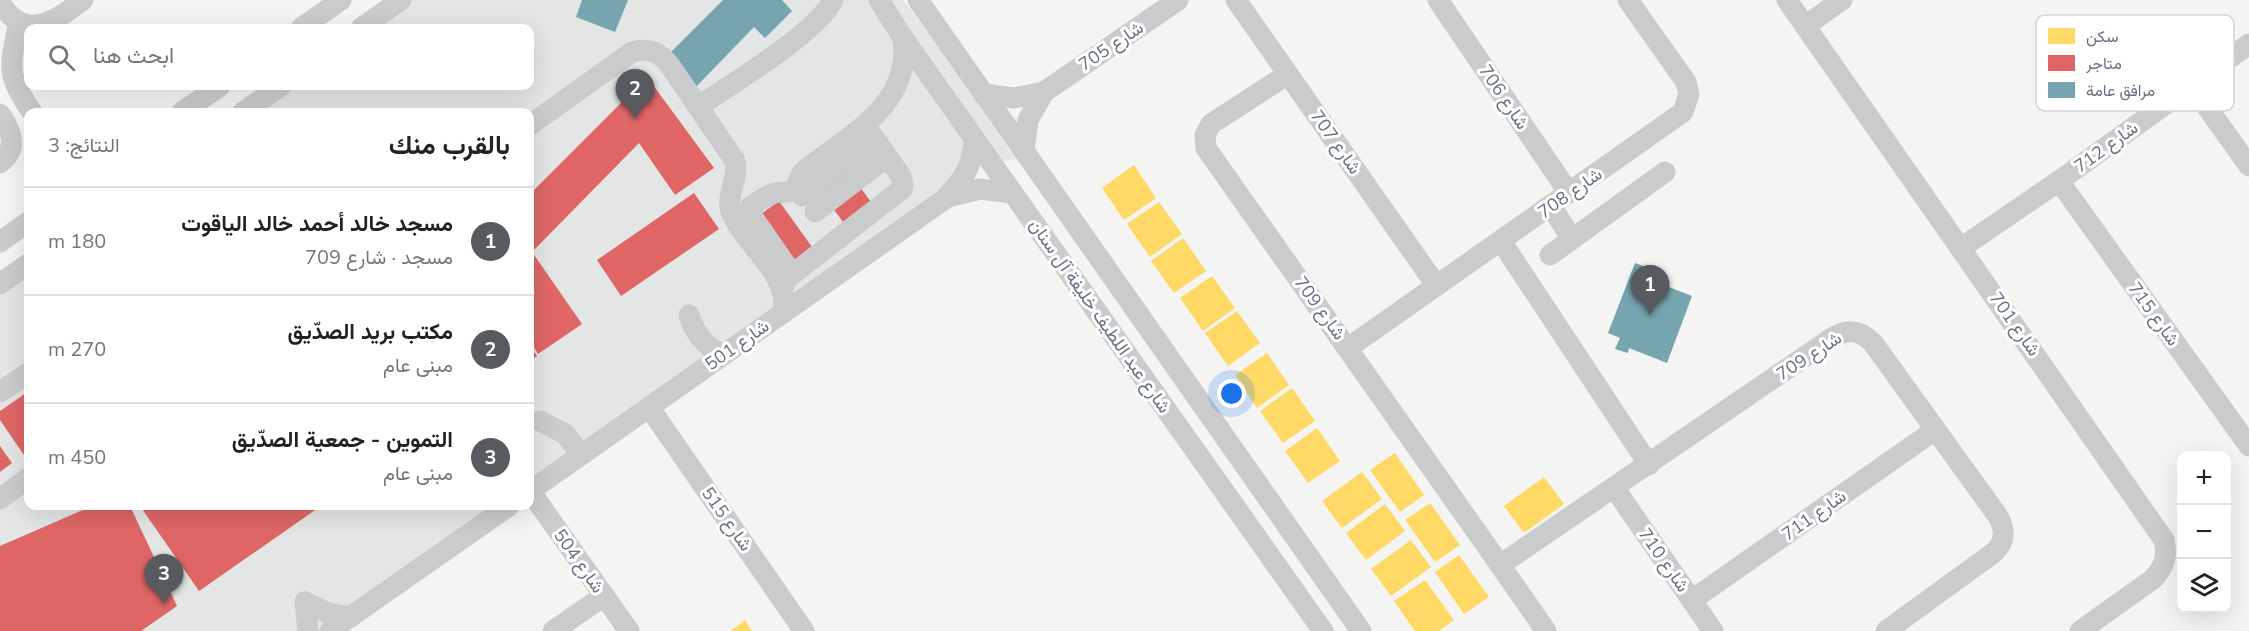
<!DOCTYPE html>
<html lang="ar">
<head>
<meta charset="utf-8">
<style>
	body { margin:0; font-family:"Nunito Sans",Vazirmatn,sans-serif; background:#f2f2f2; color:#222; direction:rtl }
	.controls { position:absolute; right:18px; bottom:18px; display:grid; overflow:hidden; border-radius:12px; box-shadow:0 6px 24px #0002 }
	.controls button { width:54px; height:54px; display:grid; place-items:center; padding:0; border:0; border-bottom:2px solid #e0e0e0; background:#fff; color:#222; font:30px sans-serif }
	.you { position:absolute; left:1232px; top:394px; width:21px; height:21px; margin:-15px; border:4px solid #fff; border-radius:50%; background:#1a73e8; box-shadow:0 0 0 9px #1a73e833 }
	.badge { display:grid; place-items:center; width:39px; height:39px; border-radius:50%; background:#575a5e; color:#fff; font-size:20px; font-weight:700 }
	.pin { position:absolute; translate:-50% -50px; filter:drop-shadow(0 2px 3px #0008) }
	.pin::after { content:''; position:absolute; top:32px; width:21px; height:18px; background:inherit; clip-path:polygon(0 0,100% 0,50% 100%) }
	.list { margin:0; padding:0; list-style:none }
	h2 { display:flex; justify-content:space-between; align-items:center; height:78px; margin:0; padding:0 24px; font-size:26px }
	h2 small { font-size:20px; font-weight:400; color:#767676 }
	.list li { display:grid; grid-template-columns:39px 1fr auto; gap:18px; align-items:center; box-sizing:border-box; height:108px; padding:0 24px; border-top:2px solid #e0e0e0 }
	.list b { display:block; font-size:22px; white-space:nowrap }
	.list p { margin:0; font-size:20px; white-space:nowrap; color:#767676 }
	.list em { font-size:20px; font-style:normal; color:#767676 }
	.icon { flex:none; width:33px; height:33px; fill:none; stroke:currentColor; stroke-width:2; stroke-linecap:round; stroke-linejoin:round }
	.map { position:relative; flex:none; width:2249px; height:631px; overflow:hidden; direction:ltr }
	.search { position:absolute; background:#fff; box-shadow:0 6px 24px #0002; left:24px; top:24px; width:510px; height:66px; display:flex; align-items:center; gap:15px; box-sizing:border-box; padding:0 21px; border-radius:12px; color:#767676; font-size:22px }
	.panel { position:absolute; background:#fff; box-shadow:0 6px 24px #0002; left:24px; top:108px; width:510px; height:402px; border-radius:12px; direction:rtl }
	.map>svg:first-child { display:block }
	.built { fill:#e4e5e5 }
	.homes { fill:#ffd966 }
	.shops { fill:#e06666 }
	.public { fill:#76a5af }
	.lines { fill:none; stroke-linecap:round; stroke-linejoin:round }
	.minor { stroke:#cacbcc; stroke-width:21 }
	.labels { text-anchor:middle; stroke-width:6; stroke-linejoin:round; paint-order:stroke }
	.street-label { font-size:18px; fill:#677180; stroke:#fff }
	.key { fill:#fff; stroke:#d1d4d9; stroke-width:1.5 }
	.key-label { font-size:16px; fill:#677180 }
</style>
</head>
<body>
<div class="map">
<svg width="2249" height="631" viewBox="0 0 2249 631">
	<rect width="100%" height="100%" fill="#f4f4f3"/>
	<g class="built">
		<polygon points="401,0 903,0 935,42 1016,159 970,167 962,181 530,490 530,112 244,112 282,86 530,86 530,28 361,28"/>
		<polygon points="28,264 28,506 508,506 330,631 0,631 0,284"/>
	</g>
	<g class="homes">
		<polygon points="1134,165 1156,198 1124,220 1102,188"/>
		<polygon points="1159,202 1182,234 1150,257 1127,224"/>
		<polygon points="1183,238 1206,271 1174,293 1151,261"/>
		<polygon points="1212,276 1235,308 1203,331 1180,298"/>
		<polygon points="1237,311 1260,343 1228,366 1205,333"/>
		<polygon points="1267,353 1289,385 1257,408 1235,375"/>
		<polygon points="1292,388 1315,421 1283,443 1260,411"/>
		<polygon points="1317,428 1340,461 1308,483 1285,451"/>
		<polygon points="1395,453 1424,495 1400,512 1370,470"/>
		<polygon points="1362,472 1382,499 1342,528 1322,501"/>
		<polygon points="1544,477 1564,504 1524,533 1504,506"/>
		<polygon points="1430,503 1460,545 1435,562 1405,520"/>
		<polygon points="1385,504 1405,531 1366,560 1346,533"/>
		<polygon points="1411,540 1431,567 1391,596 1371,569"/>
		<polygon points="1459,555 1489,597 1464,614 1435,572"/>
		<polygon points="1425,580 1454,620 1439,631 1415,631 1394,601"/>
		<polygon points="745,620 752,631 730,631"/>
	</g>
	<g class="shops">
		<polygon points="647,77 714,168 675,195 639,143 532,252 582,324 538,354 530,341 530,194"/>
		<polygon points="831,147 871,202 843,222 803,167"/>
		<polygon points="694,193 719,229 621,296 597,260"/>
		<polygon points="779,201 815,251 794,266 758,216"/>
		<polygon points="530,345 537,356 530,361"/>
		<polygon points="26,393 28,396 28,461 0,420 0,411"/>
		<polygon points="0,446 12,463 0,472"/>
		<polygon points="92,506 130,506 177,606 141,631 0,631 0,546"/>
		<polygon points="140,506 321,506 199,591"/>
	</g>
	<g class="public">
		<polygon points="582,0 628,0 615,32 576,17"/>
		<polygon points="723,0 782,0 792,11 765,38 754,27 692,91 667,56"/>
		<polygon points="1635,263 1660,272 1656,282 1692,296 1667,363 1629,348 1628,353 1615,349 1620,338 1608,333"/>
	</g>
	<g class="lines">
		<g class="minor">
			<polyline points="879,0 903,38 1323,631"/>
			<polyline points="918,0 1361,631"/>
			<polyline points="1236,0 1436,285"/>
			<polyline points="1438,0 1569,193"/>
			<path d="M1787,0L2164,540C2168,557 2164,567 2153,579L2080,631"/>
			<path d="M0,3C26,42 54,22 83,0"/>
			<path d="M19,22C10,66 5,74 32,112"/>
			<polyline points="1805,26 1842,0"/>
			<polyline points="301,28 341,0"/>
			<polyline points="361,28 401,0"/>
			<polyline points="1288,74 1211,124 1205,135 1206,148 1500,565"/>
			<polyline points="2192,86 2249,166"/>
			<polyline points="984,94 1014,98 1044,92 1178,0"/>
			<path d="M698,107C731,84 817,33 833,0"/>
			<polyline points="182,112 220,86"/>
			<polyline points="243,112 281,86"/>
			<path d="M0,114C12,131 18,149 0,163"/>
			<path d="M530,125L632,52C649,47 660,52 671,67L735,161C740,180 723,196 733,216C747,247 791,275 783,313"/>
			<polyline points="1024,151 1028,120 1044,92"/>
			<polyline points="2059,181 2249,446"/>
			<polyline points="802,196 875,140"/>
			<polyline points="948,197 980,189 1013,193"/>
			<polyline points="1551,206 1572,239"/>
			<polyline points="815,212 887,157"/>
			<polyline points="1501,241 1649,465"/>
			<polyline points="0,242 28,222"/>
			<polyline points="1961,248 2059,181 2249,44"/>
			<polyline points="1550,255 1665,172"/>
			<path d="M785,280L788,268L752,216L751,206C758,202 767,195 775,193C782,191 787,194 793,190C799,185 798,176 804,171C850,134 912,106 903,38"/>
			<polyline points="0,284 28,264"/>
			<polyline points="784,286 785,280 902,189 903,185 901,176 865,125"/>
			<path d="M689,315C695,335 705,345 722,355"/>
			<polyline points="1348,348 1683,112 1689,94 1686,82 1628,0"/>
			<polyline points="0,392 28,373"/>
			<polyline points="649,407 804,631"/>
			<polyline points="540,421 565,434 581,454"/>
			<polyline points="1615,489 1713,631"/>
			<path d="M530,491L945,199C964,178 973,167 974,138"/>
			<polyline points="530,491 629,631"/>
			<polyline points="0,499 28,478"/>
			<polyline points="1692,600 1935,430"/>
			<polyline points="305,602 328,613 351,617"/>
			<polyline points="305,602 308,631"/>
			<polyline points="330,631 509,506"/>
			<polyline points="553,631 604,596"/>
			<path d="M1546,631L1500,565L1832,338C1848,328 1860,330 1873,343L1997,515C2006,529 2006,543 1992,554L1886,631"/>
		</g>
	</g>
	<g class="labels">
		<g class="street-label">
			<text transform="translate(1111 46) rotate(-34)" y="6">شارع 705</text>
			<text transform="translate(1504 97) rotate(56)" y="6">شارع 706</text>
			<text transform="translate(1336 142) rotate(55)" y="6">شارع 707</text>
			<text transform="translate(2106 147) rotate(-36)" y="6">شارع 712</text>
			<text transform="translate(1570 193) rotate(-35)" y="6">شارع 708</text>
			<text transform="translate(1320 308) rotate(54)" y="6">شارع 709</text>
			<text transform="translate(2154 314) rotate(54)" y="6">شارع 715</text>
			<text transform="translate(1100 316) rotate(55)" y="6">شارع عبد اللطيف خليفة آل سنان</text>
			<text transform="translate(2015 324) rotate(55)" y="6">شارع 701</text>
			<text transform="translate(737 345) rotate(-35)" y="6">شارع 501</text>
			<text transform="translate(1809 356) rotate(-33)" y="6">شارع 709</text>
			<text transform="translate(1814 515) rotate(-35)" y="6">شارع 711</text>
			<text transform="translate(727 519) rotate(55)" y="6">شارع 515</text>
			<text transform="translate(1664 560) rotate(55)" y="6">شارع 710</text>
			<text transform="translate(579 561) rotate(55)" y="6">شارع 504</text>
		</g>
	</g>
	<rect x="2036" y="15" width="198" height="96" rx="9" class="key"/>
	<rect x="2048" y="28" width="27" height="16" fill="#ffd966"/>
	<rect x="2048" y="55" width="27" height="16" fill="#e06666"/>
	<rect x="2048" y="82" width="27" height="16" fill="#76a5af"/>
	<g class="key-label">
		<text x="2086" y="42">سكن</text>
		<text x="2086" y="69">متاجر</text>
		<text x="2086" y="96">مرافق عامة</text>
	</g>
</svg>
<div class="controls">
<button>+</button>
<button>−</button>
<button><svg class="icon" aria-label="layers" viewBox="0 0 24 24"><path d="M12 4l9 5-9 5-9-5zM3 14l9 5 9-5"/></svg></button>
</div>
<div class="you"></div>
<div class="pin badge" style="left:1650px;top:315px">1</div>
<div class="pin badge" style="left:635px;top:119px">2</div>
<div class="pin badge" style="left:164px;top:604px">3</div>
<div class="search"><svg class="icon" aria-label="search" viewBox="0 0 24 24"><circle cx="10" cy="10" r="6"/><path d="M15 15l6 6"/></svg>ابحث هنا</div>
<section class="panel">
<h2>بالقرب منك<small>النتائج: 3</small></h2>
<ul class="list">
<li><span class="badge">1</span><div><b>مسجد خالد أحمد خالد الياقوت</b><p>مسجد · شارع 709</p></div><em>180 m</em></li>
<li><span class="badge">2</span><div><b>مكتب بريد الصدّيق</b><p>مبنى عام</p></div><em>270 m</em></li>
<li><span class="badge">3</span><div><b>التموين - جمعية الصدّيق</b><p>مبنى عام</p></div><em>450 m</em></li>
</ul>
</section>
</div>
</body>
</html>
